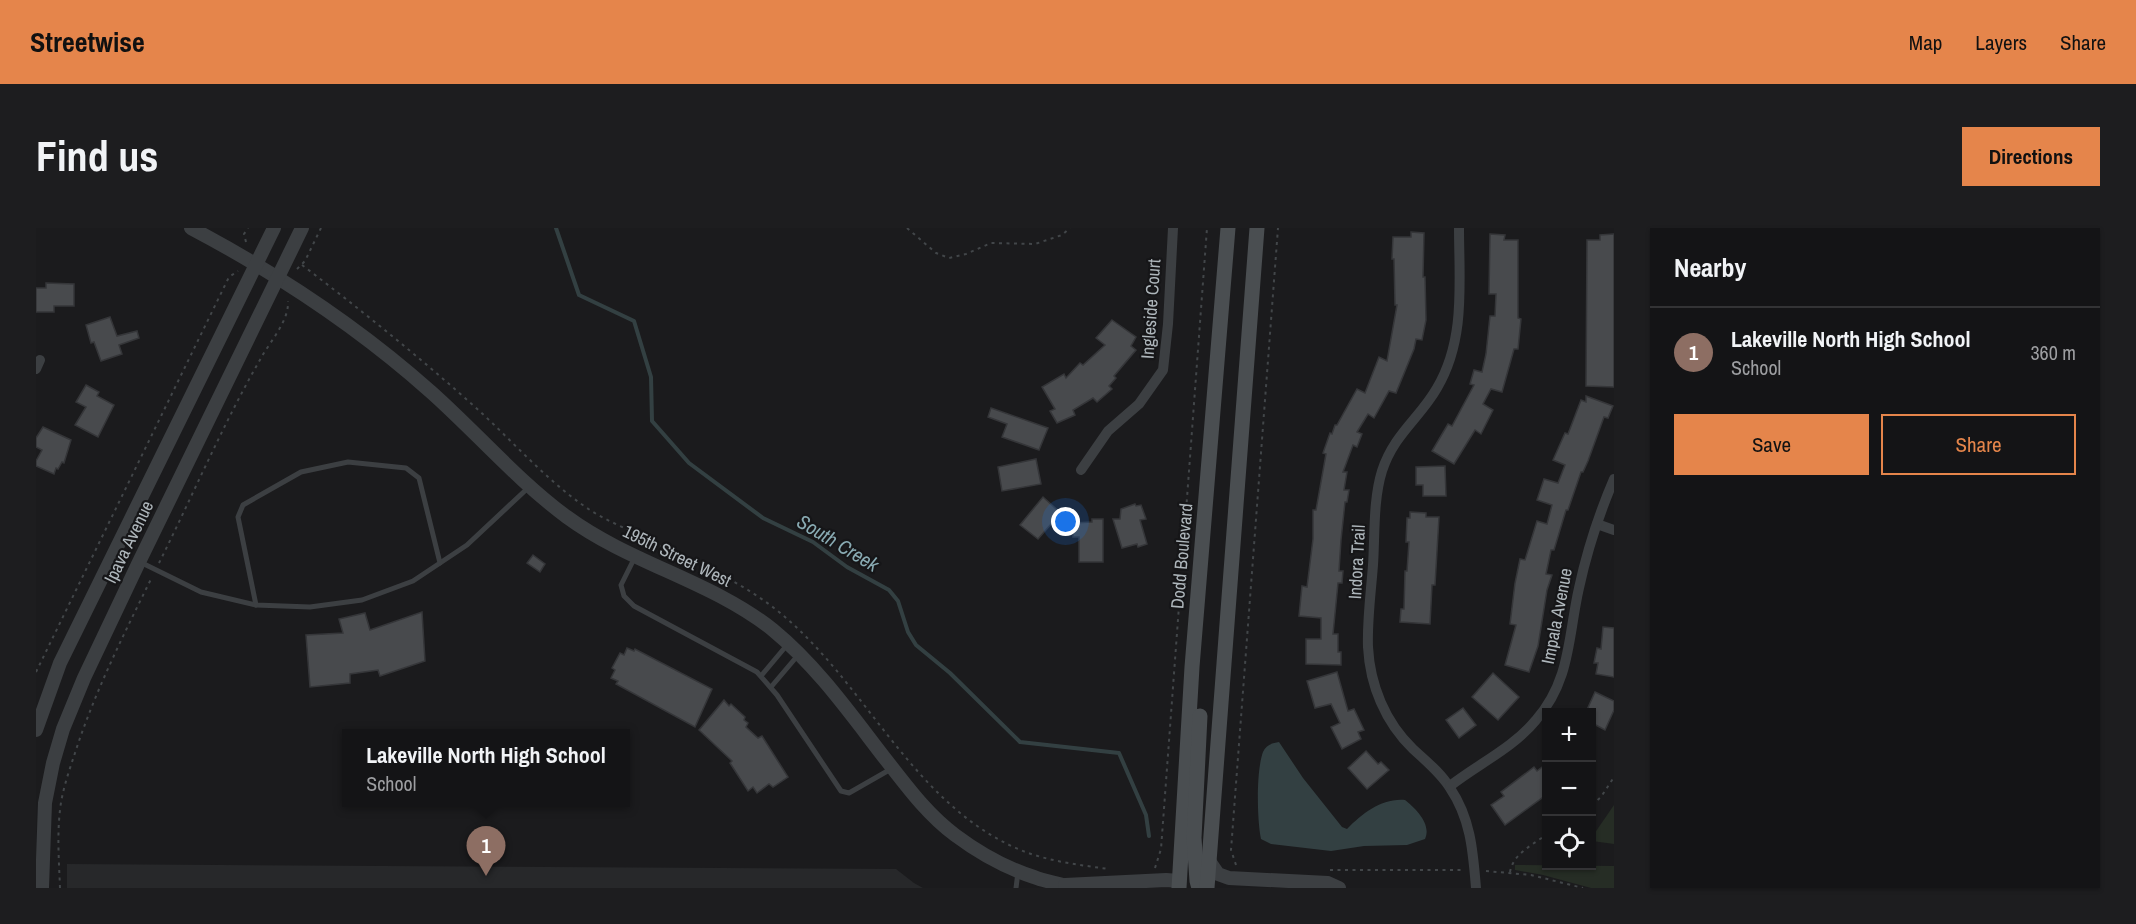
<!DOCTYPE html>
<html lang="en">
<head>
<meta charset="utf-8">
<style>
	body { margin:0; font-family:"Archivo Narrow",sans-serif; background:#1d1d1f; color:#f1f3f6 }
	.controls { position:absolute; right:18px; bottom:18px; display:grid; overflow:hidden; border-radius:0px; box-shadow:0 2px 4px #0004 }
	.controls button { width:54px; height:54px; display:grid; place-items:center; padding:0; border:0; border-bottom:2px solid #333335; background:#141416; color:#f1f3f6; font:30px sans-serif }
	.you { position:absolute; left:1030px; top:294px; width:21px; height:21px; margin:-15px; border:4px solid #fff; border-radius:50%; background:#1a73e8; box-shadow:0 0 0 9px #1a73e833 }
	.badge { display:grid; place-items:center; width:39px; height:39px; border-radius:50%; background:#e5854b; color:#fff; font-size:20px; font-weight:700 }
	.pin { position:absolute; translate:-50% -50px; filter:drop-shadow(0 2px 3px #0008) }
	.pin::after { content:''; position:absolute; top:32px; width:21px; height:18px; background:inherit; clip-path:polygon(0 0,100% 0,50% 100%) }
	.popup { position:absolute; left:306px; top:501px; width:288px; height:78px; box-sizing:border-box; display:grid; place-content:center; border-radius:0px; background:#141416; filter:drop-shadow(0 2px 4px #0005); font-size:20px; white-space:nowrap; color:#9d9ea1 }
	.popup b { font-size:22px; color:#f1f3f6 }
	.popup::after { content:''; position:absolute; left:50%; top:100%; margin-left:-12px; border:12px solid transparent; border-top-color:#141416 }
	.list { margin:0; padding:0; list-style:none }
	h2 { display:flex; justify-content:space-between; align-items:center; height:78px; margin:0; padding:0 24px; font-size:26px }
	h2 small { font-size:20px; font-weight:400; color:#9d9ea1 }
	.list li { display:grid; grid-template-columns:39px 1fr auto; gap:18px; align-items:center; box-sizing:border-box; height:90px; padding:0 24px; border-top:2px solid #333335 }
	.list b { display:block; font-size:22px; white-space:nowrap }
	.list p { margin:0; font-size:20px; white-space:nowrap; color:#9d9ea1 }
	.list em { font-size:20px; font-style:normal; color:#9d9ea1 }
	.actions { display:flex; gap:12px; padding:18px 24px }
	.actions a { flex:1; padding:14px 0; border:2px solid #e5854b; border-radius:0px; text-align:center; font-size:21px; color:#e5854b }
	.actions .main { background:#e5854b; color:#111 }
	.icon { flex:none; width:33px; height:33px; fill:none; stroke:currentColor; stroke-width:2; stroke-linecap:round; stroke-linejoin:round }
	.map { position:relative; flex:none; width:1578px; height:660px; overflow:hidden; border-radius:0px }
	header { display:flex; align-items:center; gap:36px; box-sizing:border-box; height:84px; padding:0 30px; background:#e5854b; color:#111 }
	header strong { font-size:28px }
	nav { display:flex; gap:33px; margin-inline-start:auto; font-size:21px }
	.intro { display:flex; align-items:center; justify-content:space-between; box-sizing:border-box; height:144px; padding:0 36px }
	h1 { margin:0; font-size:42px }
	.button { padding:15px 27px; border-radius:0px; background:#e5854b; color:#111; font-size:21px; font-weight:700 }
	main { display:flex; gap:36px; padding:0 36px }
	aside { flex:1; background:#141416; border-radius:0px; box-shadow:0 2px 4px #0004 }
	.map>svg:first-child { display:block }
	.built { fill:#27282a }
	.green { fill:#262d25 }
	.water { fill:#334042 }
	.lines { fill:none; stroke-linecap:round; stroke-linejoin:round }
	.stream { stroke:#334042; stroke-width:4 }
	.building { fill:#484a4d; stroke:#353639; stroke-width:1.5 }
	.path { stroke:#424649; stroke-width:2; stroke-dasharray:3 4.5; stroke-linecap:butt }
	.service { stroke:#3c3f42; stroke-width:5 }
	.minor { stroke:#3c3f42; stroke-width:10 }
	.tertiary { stroke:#3c3f42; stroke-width:14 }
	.secondary { stroke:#4a4e51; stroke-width:15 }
	.labels { text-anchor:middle; stroke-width:4.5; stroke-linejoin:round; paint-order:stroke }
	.street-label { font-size:18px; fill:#aeb6bb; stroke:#161618 }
	.water-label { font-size:20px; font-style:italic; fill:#89abb3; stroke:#161618 }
</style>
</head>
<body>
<header>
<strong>Streetwise</strong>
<nav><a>Map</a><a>Layers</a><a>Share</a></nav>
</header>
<div class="intro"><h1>Find us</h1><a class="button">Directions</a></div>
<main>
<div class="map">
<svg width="1578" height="660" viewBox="0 0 1578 660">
	<rect width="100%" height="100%" fill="#1b1b1d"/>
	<polygon class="built" points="31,636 860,641 878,655 887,660 31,660"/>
	<g class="green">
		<polygon points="1578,577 1578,616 1556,613 1556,609"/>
		<polygon points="1479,637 1578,638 1578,660 1555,660 1507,647 1479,642"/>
	</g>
	<path class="water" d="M1243,514L1267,550L1306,599L1311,601C1327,585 1346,570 1369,572C1379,580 1396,596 1389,611L1371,617L1328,618L1295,623L1235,616L1225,611C1221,592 1220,543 1227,524C1230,517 1236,515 1243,514Z"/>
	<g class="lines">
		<polyline class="stream" points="520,0 543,67 598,93 615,149 616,193 653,235 727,290 777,314 811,339 853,362 862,373 872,404 880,417 914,445 984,514 1083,525 1110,587 1113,608"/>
	</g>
	<g class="building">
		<polygon points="1375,4 1388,5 1387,49 1389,49 1390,92 1386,112 1380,111 1378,121 1360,165 1353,163 1338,190 1332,186 1321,204 1326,206 1321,219 1317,217 1307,244 1311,244 1308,262 1313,262 1311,274 1309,274 1305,312 1303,343 1307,343 1306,355 1302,355 1297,406 1302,406 1302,424 1305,424 1305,437 1270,436 1270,411 1285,411 1285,390 1263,388 1266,358 1271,359 1277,311 1277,282 1280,282 1290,226 1287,225 1294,205 1296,206 1299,197 1301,197 1321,161 1329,165 1343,129 1351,133 1361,77 1359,77 1358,31 1356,31 1357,9 1375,9"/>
		<polygon points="1454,6 1469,7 1468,12 1482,12 1482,90 1485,91 1482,121 1478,121 1466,164 1455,161 1447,176 1457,182 1445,206 1439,202 1418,236 1396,223 1412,196 1416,198 1438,157 1434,156 1438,142 1446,144 1450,126 1454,88 1459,88 1460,66 1453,66"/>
		<polygon points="1578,6 1578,159 1550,158 1551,12 1564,12 1564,7"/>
		<polygon points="10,55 38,56 38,78 18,78 18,84 0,84 0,60 10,60"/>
		<polygon points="74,89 81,108 101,103 103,110 83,117 86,126 65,133 58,114 55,115 50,97"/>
		<polygon points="1076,92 1100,109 1095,118 1100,122 1078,148 1080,150 1073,158 1076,161 1061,174 1057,170 1037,182 1039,187 1021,195 1014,183 1019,181 1006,159 1028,146 1030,150 1044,135 1047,137 1069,117 1060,110"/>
		<polygon points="50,157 63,164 61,168 78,177 62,209 39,197 50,179 40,174"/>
		<polygon points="1550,168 1577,178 1572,190 1568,189 1552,233 1547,244 1545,244 1532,282 1530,282 1518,322 1515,322 1510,346 1516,347 1511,362 1502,418 1493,444 1469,437 1480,397 1474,396 1479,355 1484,331 1489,332 1501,293 1511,296 1516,277 1501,272 1508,251 1522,255 1529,237 1517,232 1529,205 1532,206 1545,172 1550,174"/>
		<polygon points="955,180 1012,200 1003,222 966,209 971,196 952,189"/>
		<polygon points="7,199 35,212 28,235 26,234 22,241 20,240 18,246 0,238 0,233 6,222 0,219 0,210"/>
		<polygon points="1000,231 1005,256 966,263 962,239"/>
		<polygon points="1409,238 1410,268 1387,268 1387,257 1380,257 1380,239"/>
		<polygon points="1007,269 1028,288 1020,298 1016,295 1002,311 984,297"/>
		<polygon points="1099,276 1100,278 1105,277 1110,291 1104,292 1111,316 1102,319 1101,316 1086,320 1077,291 1084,291 1085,281"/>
		<polygon points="1374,284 1390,285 1390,289 1403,289 1399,357 1396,357 1394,396 1364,394 1365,381 1368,381 1369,343 1371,343 1373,314 1370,314 1371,290 1374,290"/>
		<polygon points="1056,291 1067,291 1067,334 1043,334 1043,309 1037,309 1037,295 1056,294"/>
		<polygon points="497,327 509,336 504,344 491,335"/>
		<polygon points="386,384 389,433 344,448 342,442 314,446 314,455 274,459 270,407 307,405 303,391 329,385 334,402"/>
		<polygon points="1567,399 1578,400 1578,449 1560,446 1562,435 1558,435 1561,420 1565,421"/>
		<polygon points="591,420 598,423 599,421 676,461 659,499 580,456 582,453 575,450 579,442 576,440 584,425 588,427"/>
		<polygon points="1301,444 1312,483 1318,481 1328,502 1322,504 1325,511 1306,521 1295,499 1304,495 1295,476 1279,480 1271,453"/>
		<polygon points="1457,445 1483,469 1462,492 1436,469"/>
		<polygon points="1559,464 1578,473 1578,482 1569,502 1556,495 1556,484 1550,484"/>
		<polygon points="688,472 693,478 695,476 709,489 708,492 712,495 710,499 722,510 726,508 752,549 737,559 733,556 721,565 717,559 712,563 694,535 696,533 663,502"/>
		<polygon points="1427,480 1440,497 1423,510 1410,492"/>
		<polygon points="1330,523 1342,536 1345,534 1353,542 1331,561 1312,540"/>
		<polygon points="1510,536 1510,567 1469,597 1455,577 1468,568 1465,564 1498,539 1501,543"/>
	</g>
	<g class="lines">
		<g class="path">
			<polyline points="871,0 900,25 913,30 930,26 955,15 999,16 1026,7 1034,0"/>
			<polyline points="210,14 208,6 212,0"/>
			<path d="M266,37C325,82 382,128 438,178C477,213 512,255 557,284C570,292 585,298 598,305C647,329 700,349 743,384C830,455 876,575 982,621C1010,633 1043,637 1073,641"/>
			<polyline points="261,41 269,33 285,0"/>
			<path d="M123,335C157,267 187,196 225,130C235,112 253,93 252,73"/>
			<polyline points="0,444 193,49 202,43"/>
			<polyline points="1556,577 1565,569 1578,549"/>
			<polyline points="1200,637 1195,622 1242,0"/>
			<polyline points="1119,640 1125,621 1171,0"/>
			<polyline points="1294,642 1425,642"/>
			<polyline points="1450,643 1495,647 1547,660"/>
			<path d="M1474,644C1477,626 1496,617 1510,607"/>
			<path d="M24,660C23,634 21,608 24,582C26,563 33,543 39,525C59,463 88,406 116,349"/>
		</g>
		<g class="service">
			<polyline points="599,329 585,357 588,368 598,378 721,444 741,467 805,563 813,565 855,541"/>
			<polyline points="104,334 165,364 220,377 274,379 326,372 377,353 431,317 493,259"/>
			<polyline points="220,377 202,289 207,277 265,244 312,234 370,240 383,250 404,335"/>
			<polyline points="725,448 751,417"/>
			<polyline points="735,459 763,426"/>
			<polyline points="980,660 982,644"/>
		</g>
		<g class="minor">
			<path d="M1423,0C1423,54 1430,111 1401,160C1384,190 1358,206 1346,243C1337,272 1339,307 1337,337C1335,364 1331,392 1332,419C1334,457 1349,494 1377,521C1390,533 1405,545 1414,560C1435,591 1437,624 1440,660"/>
			<polyline points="0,141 4,132"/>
			<polyline points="1045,242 1072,203 1103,176 1127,142 1132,96 1137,0"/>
			<polyline points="1561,296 1578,302"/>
			<path d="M1414,558C1442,536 1477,520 1500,492C1535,452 1532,408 1543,360C1551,323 1563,286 1578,251"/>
		</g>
		<g class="tertiary">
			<path d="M155,0C242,46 322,99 395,164C441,205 482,253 531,289C595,336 676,353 737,402C782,439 816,488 851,533C872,560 892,587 919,607C943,625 970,640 998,649C1010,654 1024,655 1036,660"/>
			<polyline points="0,502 24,435 238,0"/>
			<polyline points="1173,633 1182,646 1193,650 1292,655 1303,660"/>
			<polyline points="1029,657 1130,652 1143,653"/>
			<polyline points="6,660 9,575 17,535 27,501 48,450 103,334 266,0"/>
		</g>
		<g class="secondary">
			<polyline points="1143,660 1156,439 1192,0"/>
			<polyline points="1163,660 1161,653 1158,610 1164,488"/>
			<polyline points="1171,660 1221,0"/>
		</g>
	</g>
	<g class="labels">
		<g class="street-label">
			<text transform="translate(1115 81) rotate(-86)" y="6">Ingleside Court</text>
			<text transform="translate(93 314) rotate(-64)" y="6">Ipava Avenue</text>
			<text transform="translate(641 328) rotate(26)" y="6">195th Street West</text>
			<text transform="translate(1146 328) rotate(-85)" y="6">Dodd Boulevard</text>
			<text transform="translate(1321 334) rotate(-87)" y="6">Indora Trail</text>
			<text transform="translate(1521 388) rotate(-79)" y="6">Impala Avenue</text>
		</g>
		<g class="water-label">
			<text transform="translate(802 315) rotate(31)" y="7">South Creek</text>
		</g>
	</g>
</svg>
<div class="controls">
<button>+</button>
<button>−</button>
<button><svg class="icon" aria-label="locate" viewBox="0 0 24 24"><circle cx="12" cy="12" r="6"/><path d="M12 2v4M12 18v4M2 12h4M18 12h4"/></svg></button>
</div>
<div class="you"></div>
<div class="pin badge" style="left:450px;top:648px;background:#8d6e63">1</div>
<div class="popup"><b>Lakeville North High School</b>School</div>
</div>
<aside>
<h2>Nearby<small></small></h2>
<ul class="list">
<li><span class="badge" style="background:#8d6e63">1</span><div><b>Lakeville North High School</b><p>School</p></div><em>360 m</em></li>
</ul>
<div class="actions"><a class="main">Save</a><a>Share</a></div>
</aside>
</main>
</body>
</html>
